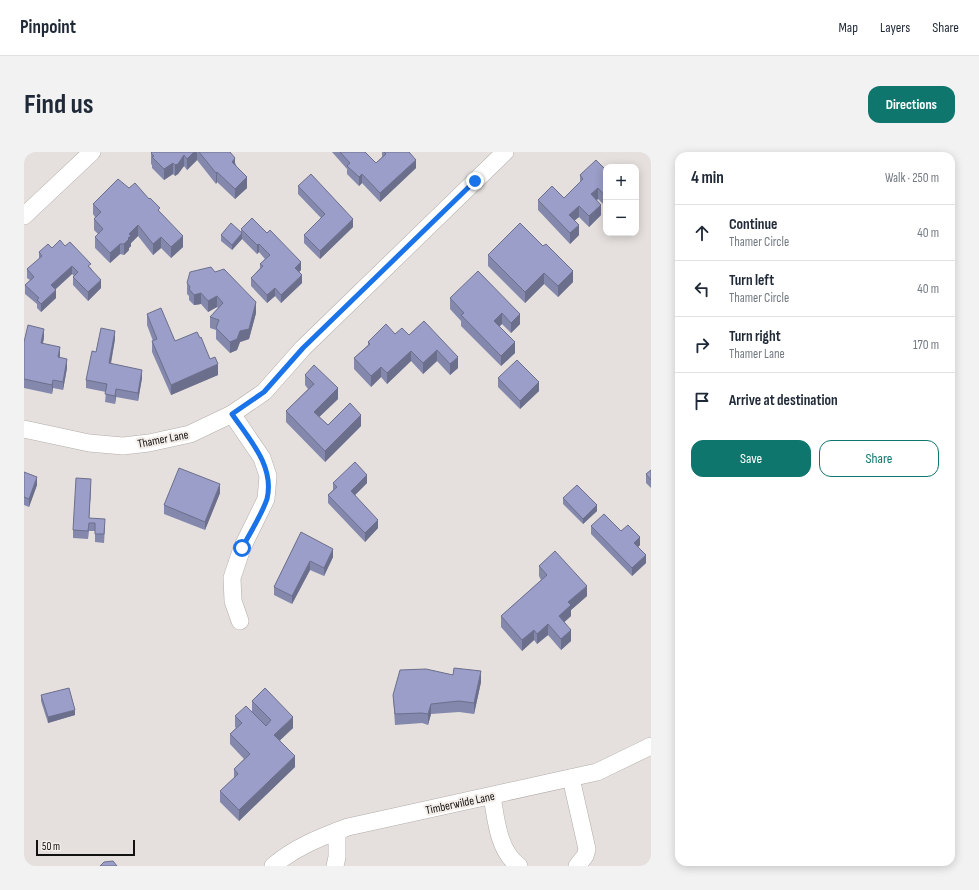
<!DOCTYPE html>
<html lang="en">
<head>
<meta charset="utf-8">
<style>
	body { margin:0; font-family:"Sofia Sans Condensed",sans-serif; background:#f2f2f3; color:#1f2937 }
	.controls { position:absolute; right:12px; top:12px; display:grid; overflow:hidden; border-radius:8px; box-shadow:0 2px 10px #0003 }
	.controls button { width:36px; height:36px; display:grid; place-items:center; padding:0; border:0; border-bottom:1px solid #e0e1e3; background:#fff; color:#1f2937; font:20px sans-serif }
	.scale { position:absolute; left:12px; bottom:10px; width:99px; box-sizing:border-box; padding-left:4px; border:2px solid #131110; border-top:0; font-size:11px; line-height:14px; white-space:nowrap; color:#131110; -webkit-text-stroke:3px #f3eeea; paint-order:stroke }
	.stop { position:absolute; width:12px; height:12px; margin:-9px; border:3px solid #1a73e8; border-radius:50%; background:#fff }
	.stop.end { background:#1a73e8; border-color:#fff; box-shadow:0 1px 4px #0008 }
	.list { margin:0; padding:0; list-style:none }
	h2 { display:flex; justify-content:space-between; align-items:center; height:52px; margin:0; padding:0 16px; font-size:17px }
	h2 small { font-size:13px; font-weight:400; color:#747a83 }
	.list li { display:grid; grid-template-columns:26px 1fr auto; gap:12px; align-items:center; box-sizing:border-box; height:56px; padding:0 16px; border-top:1px solid #e0e1e3 }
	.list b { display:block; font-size:15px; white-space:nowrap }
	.list p { margin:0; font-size:13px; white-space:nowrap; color:#747a83 }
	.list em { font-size:13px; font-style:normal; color:#747a83 }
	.actions { display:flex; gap:8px; padding:12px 16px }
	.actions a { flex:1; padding:9px 0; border:1px solid #0f766e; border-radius:12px; text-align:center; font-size:14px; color:#0f766e }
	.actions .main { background:#0f766e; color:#fff }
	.icon { flex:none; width:22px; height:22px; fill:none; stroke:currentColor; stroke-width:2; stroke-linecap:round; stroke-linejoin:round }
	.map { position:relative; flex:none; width:627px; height:714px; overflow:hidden; border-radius:12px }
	header { display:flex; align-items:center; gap:24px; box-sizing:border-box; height:56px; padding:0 20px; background:#fff; border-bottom:1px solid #e0e1e3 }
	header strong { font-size:19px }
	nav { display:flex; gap:22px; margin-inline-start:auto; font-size:14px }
	.intro { display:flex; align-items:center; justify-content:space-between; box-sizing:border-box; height:96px; padding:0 24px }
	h1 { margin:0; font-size:28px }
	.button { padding:10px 18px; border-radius:12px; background:#0f766e; color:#fff; font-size:14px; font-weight:700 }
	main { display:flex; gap:24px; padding:0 24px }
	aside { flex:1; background:#fff; border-radius:12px; box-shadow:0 2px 10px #0003 }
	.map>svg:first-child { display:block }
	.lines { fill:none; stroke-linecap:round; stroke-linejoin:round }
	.minor-casing { stroke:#b2adaa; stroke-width:18 }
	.minor { stroke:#fff; stroke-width:17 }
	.wall { fill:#8488ac }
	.shaded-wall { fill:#6c6f8c }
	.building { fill:#9a9ec8; stroke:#6c6f8c }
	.route { stroke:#1a73e8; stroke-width:5 }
	.labels { text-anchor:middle; stroke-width:4; stroke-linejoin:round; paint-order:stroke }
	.street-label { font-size:12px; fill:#131110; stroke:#f3eeea }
</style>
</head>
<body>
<header>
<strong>Pinpoint</strong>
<nav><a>Map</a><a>Layers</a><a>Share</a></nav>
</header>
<div class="intro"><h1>Find us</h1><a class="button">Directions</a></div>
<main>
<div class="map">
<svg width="627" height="714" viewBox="0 0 627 714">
	<rect width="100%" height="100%" fill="#e5e0dd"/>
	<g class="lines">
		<g class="minor-casing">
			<g id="minor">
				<polyline points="0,64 68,0"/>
				<polyline points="208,262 238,306 244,324 242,347 218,396 208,426 209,449 216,469"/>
				<polyline points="0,277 65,291 99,294 125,291 166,282 208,262 240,240 279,196 481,0"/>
				<polyline points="547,626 563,697 561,704 553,714"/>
				<path d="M468,644C472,667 474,699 495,714"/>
				<path d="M249,714C271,695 297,685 324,675L573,620L627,594"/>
				<polyline points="311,714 313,705 313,679"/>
			</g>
		</g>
		<use href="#minor" class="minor"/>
	</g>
	<g class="wall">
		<polygon points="128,0 206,0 223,36 211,47 193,30 192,32 173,8 163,18 160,14 154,22 151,24 149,22 140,28 128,16 128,13 127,12 127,1"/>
		<polygon points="308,0 341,0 352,11 358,5 358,0 385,0 392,16 356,50 338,31 335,34 323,22 323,17"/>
		<polygon points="582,18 582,55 574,47 572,48 577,63 565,75 555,65 551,68 555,83 546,92 514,58 514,48 540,46 556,31 556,23"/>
		<polygon points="274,34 329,75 296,107 280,91 280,83 297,66 274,42"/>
		<polygon points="105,36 125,47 136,60 159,95 147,106 137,96 129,103 114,84 107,91 107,94 105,96 105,98 100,103 96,102 86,111 71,96 71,85 74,82 70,78 70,67 71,65 69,62 69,52"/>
		<polygon points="217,77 277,118 275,120 278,131 257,151 251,144 243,151 227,134 227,126 236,116 236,112 241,107 235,100 233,102 218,87 208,98 197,89 197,83 217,80"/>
		<polygon points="41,94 67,116 77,136 64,149 49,133 49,125 50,124 48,122 31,138 32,146 17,160 13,156 13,152 1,142 1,133 6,128 3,126 3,117 15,107 15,100 28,96"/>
		<polygon points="464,103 549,130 534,145 520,132 501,151 464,114"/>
		<polygon points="163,131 232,161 225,187 216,190 213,198 206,201 192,187 192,178 186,176 186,165 194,156 193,155 184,160 177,152 170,153 165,148 165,144 163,142"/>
		<polygon points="426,146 496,162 496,172 487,181 478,172 475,174 491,201 477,214 437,174 437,169 426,157"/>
		<polygon points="123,162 151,189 194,223 147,243 128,200 128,189 129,189 123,173"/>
		<polygon points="400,169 434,216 426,223 413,209 399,222 387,209 363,232 357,225 347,235 330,217 330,206 344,193 344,190 371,182 385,183"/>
		<polygon points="20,185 19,192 36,203 35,206 43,216 39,238 29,236 28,242 0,236 0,190"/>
		<polygon points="91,187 87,212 118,226 114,249 92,245 91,252 81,250 82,240 62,236 62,228 72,200"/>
		<polygon points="281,223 314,247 295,265 304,273 337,274 301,310 262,270 262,259 284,237 281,233"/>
		<polygon points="474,226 515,239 496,257 474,235"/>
		<polygon points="627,318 627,336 622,331 622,322"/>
		<polygon points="0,320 13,333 5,355 0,353"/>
		<polygon points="309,331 343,331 331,343 354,376 341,390 304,351 304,343 309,338"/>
		<polygon points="67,335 65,366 81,376 80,391 71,390 71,379 65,379 64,387 49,386 49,378"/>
		<polygon points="196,341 181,378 140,362 140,353"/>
		<polygon points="539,346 573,359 559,372 539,352"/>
		<polygon points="567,374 597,379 616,393 614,395 622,411 608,424 567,382"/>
		<polygon points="277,380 309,405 300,424 286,418 268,452 250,443 250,435"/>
		<polygon points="515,414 563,444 547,458 547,464 540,470 547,489 537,498 524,483 513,492 510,488 498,499 477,475 477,464 517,428 515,424"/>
		<polygon points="457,530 450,562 435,560 407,562 404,573 398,571 371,573 369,543"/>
		<polygon points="17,543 51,563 24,571 17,549"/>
		<polygon points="228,549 269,576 256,588 271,615 215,669 196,650 196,639 210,626 210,617 220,607 206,592 206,582 212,576 211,575 211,564 228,560"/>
	</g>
	<g class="shaded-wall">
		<polygon points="170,0 173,0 173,8 163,18 163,7"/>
		<polygon points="160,3 160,14 154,22 151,24 151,13"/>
		<polygon points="211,6 211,17 208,10"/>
		<polygon points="392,8 392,16 356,50 356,41"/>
		<polygon points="149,11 149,22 140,28 140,17"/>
		<polygon points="193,20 193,30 192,32 192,21"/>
		<polygon points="338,22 338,31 335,34 335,25"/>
		<polygon points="223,25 223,36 211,47 211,37"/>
		<polygon points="574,36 574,47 567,53 567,42"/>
		<polygon points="577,53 577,63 565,75 565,64"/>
		<polygon points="555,54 555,65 545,73 545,63"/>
		<polygon points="329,67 329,75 296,107 296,99"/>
		<polygon points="114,73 114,84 107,91 107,94 105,96 105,98 100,103 100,92 105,82"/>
		<polygon points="555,73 555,83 546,92 546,81"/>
		<polygon points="218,81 218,87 208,98 208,93"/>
		<polygon points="159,84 159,95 147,106 147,95"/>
		<polygon points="137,85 137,96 129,103 129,92"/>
		<polygon points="96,92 96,102 86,111 86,101"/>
		<polygon points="235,92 235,100 233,102 233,93"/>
		<polygon points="277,110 277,118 271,124 271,116"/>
		<polygon points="48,114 48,122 27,141 27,133"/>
		<polygon points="549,119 549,130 534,145 534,134"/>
		<polygon points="520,121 520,132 501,151 501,140"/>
		<polygon points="278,123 278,131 257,151 257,143"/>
		<polygon points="77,128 77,136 64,149 64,140"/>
		<polygon points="251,136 251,144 243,151 243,143"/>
		<polygon points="32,138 32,146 17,160 17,152"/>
		<polygon points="177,141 177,152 170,153 170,143"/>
		<polygon points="193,144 193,155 184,160 184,149"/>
		<polygon points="232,150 232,161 225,187 216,190 213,198 206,201 206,190 216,179"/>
		<polygon points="478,161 478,172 470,180 470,169"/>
		<polygon points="496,162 496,172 487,181 487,171"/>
		<polygon points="20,177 20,185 17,199 17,191"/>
		<polygon points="91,179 91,187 85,220 85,211"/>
		<polygon points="491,190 491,201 477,214 477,204"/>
		<polygon points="36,195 36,203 34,214 34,205"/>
		<polygon points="413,198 413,209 399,222 399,211"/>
		<polygon points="387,199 387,209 363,232 363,221"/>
		<polygon points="434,205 434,216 426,223 426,212"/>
		<polygon points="43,207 43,216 39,238 39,230"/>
		<polygon points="194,212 194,223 147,243 147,233"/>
		<polygon points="357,215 357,225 347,235 347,224"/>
		<polygon points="118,218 118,226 114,249 114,241"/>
		<polygon points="29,228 29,236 28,242 28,233"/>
		<polygon points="515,230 515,239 496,257 496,249"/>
		<polygon points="314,236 314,247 290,270 290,260"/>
		<polygon points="92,237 92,245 91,252 91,244"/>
		<polygon points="337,263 337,274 301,310 301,299"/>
		<polygon points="343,323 343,331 327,347 327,339"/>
		<polygon points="13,325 13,333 5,355 5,347"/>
		<polygon points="67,327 67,335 64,387 65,366"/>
		<polygon points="196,332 196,341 181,378 181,370"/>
		<polygon points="573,353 573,359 559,372 559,367"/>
		<polygon points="354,368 354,376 341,390 341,381"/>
		<polygon points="616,385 616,393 610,399 610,391"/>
		<polygon points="309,397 309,405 300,424 300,416"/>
		<polygon points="622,403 622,411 608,424 608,416"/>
		<polygon points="286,409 286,418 268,452 268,444"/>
		<polygon points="563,434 563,444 547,458 547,464 535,475 535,464 544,450"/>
		<polygon points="524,472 524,483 513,492 513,482"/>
		<polygon points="510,478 510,488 498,499 498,488"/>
		<polygon points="547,478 547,489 537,498 537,487"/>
		<polygon points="457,519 457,530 450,562 450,551"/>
		<polygon points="407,552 407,562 404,573 404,562"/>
		<polygon points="51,558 51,563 24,571 24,565"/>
		<polygon points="269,565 269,576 250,594 250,583"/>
		<polygon points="271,604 271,615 215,669 215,658"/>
	</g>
	<g class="building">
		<polygon points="128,0 170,0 163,7 160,3 154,12 151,13 149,11 140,17 128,5 130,4 127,1"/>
		<polygon points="175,0 206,0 211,6 208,10 223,25 211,37 193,20 192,21"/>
		<polygon points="316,0 341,0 352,11 362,2 360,0 385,0 392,8 356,41 338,22 335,25 323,14 326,11"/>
		<polygon points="572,8 582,18 582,45 574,36 567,42 577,53 565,64 555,54 545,63 555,73 546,81 514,48 528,34 540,46 559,27 556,23"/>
		<polygon points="287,22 329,67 296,99 280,83 301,62 274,34"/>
		<polygon points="94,27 105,36 111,31 125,47 126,46 136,56 134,58 159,84 147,95 137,85 129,92 114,73 105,82 107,84 104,86 105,87 100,92 96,92 86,101 71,85 79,77 70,67 77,60 69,52"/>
		<polygon points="228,66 243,81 246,78 277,110 271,116 278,123 257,143 251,136 243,143 227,126 239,114 236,112 246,103 235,92 233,93 217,77"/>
		<polygon points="207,71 218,81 208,93 197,83"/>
		<polygon points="496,71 519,94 522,92 549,119 534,134 520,121 501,140 464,103"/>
		<polygon points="36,88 41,94 46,90 67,112 64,114 77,128 64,140 49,125 54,120 48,114 27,133 32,138 17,152 13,148 15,146 1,133 10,125 3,117 18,104 15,100 24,92 28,96"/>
		<polygon points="187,115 191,120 200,117 232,150 225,177 216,179 213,187 206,190 192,176 195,168 186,165 199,151 193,144 184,149 177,141 170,143 165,137 166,135 163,131 166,120"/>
		<polygon points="454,119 496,162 487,171 478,161 470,169 491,190 477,204 437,163 440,161 426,146"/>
		<polygon points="137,156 151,189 173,180 176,186 177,185 186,207 191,205 194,212 147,233 128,189 133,187 123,162"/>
		<polygon points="400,169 434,205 426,212 413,198 399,211 387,199 363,221 357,215 347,224 330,206 346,192 344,190 362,172 371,182 378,176 385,183"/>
		<polygon points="4,173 20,177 17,191 36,195 34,205 43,207 39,230 29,228 28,233 0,227 0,190"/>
		<polygon points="77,176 91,179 85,211 118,218 114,241 92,237 91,244 81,242 83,232 62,228 68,199 72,200"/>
		<polygon points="493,208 515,230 496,249 474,226"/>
		<polygon points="290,213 314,236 290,260 304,273 326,251 337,263 301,299 262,259 290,232 281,223"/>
		<polygon points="331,310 343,323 327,339 354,368 341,381 304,343 313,335 309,331"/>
		<polygon points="155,316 196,332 181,370 140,353"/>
		<polygon points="627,318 627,328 622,322"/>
		<polygon points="0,320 13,325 5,347 0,345"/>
		<polygon points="52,326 67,327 65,366 81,367 80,382 71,382 71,371 65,371 64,379 49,378"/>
		<polygon points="553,333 573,353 559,367 539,346"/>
		<polygon points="580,362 597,379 604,373 616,385 610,391 622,403 608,416 567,374"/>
		<polygon points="277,380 309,397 300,416 286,409 268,444 250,435"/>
		<polygon points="531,399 563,434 544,450 547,453 535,464 547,478 537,487 524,472 513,482 510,478 498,488 477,464 523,423 515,414"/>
		<polygon points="430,516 457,519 450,551 435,549 407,552 404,562 398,561 371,562 369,543 376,518 402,517 429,523"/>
		<polygon points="45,536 51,558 24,565 17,543"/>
		<polygon points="241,536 269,565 250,583 271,604 215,658 196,639 214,622 210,617 226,602 206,582 218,571 211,564 222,554 242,574 247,568 228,549"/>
		<polygon points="89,709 93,714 76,714 80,710"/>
	</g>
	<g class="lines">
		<path class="route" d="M218,396C226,381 238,362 243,347C251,314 225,287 208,262L240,240L279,196L451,29"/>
	</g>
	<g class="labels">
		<g class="street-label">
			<text transform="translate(139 287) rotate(-11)" y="4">Thamer Lane</text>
			<text transform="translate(436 651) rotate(-12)" y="4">Timberwilde Lane</text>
		</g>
	</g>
</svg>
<div class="controls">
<button>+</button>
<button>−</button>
</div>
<div class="scale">50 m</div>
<div class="stop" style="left:218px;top:396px"></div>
<div class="stop end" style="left:451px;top:29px"></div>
</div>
<aside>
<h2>4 min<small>Walk · 250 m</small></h2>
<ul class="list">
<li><svg class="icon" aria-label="ahead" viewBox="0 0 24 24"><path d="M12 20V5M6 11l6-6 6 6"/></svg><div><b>Continue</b><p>Thamer Circle</p></div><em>40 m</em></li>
<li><svg class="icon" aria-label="left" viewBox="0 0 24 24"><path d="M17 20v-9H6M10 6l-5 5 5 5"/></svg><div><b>Turn left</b><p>Thamer Circle</p></div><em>40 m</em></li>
<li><svg class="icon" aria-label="right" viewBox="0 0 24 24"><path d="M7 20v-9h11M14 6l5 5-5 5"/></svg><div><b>Turn right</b><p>Thamer Lane</p></div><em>170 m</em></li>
<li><svg class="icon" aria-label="arrive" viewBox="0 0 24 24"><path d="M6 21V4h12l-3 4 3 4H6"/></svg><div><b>Arrive at destination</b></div></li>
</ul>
<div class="actions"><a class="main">Save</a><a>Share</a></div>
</aside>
</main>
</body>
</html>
